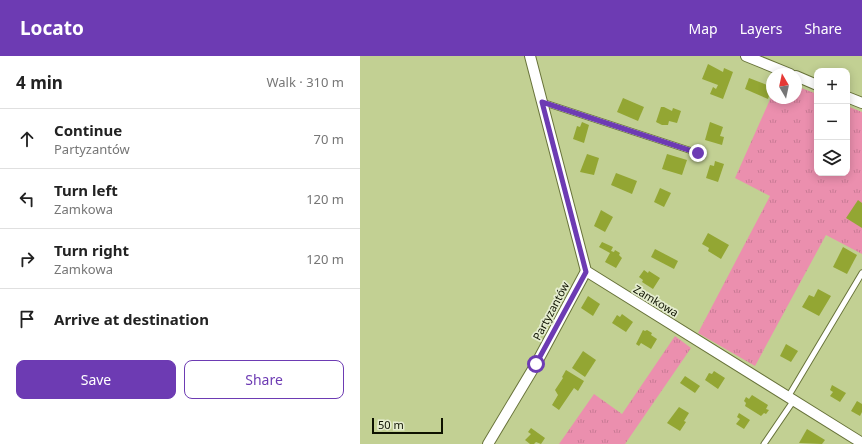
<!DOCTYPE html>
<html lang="en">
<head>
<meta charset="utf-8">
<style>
	body { margin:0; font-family:"Noto Sans",sans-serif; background:#f6f6f6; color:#222 }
	.controls { position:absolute; right:12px; top:12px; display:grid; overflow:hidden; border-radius:8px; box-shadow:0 2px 10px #0003 }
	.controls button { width:36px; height:36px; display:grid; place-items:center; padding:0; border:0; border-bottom:1px solid #e0e0e0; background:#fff; color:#222; font:20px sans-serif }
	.compass { position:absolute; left:406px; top:12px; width:36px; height:36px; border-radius:50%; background:#fff; box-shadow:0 2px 10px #0003; rotate:351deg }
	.scale { position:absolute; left:12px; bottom:10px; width:71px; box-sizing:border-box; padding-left:4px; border:2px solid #0e1200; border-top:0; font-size:11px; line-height:14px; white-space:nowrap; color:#0e1200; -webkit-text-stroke:3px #e5edcf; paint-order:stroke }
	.stop { position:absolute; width:12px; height:12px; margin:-9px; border:3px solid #6d3bb3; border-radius:50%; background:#fff }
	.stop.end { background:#6d3bb3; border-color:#fff; box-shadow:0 1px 4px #0008 }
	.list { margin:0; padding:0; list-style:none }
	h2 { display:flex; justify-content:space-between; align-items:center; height:52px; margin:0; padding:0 16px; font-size:17px }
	h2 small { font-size:13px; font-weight:400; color:#767676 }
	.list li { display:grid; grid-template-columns:26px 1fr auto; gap:12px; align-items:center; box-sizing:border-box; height:60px; padding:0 16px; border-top:1px solid #e0e0e0 }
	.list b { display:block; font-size:15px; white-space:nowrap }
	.list p { margin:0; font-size:13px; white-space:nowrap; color:#767676 }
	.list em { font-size:13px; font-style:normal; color:#767676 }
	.actions { display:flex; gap:8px; padding:12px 16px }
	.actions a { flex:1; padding:9px 0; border:1px solid #6d3bb3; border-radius:8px; text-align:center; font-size:14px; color:#6d3bb3 }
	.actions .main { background:#6d3bb3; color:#fff }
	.icon { flex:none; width:22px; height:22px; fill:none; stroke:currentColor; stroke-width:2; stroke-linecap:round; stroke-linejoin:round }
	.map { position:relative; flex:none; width:502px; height:388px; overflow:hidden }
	header { display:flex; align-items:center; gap:24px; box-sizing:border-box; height:56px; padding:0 20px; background:#6d3bb3; color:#fff }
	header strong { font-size:19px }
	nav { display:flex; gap:22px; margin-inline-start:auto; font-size:14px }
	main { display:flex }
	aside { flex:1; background:#fff }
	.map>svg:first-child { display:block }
	.grass { fill:url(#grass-tufts) }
	.building { fill:#93a633 }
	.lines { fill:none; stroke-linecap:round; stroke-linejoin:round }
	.service-casing { stroke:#68733a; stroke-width:7 }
	.minor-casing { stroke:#68733a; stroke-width:12 }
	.service { stroke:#fff; stroke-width:5 }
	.minor { stroke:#fff; stroke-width:10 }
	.route { stroke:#6d3bb3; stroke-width:5 }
	.labels { text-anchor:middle; stroke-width:3.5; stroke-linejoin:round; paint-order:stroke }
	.street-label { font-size:11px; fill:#0e1200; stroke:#e5edcf }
</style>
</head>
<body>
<header>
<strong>Locato</strong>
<nav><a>Map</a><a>Layers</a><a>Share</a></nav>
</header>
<main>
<aside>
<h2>4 min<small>Walk · 310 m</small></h2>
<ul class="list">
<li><svg class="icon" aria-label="ahead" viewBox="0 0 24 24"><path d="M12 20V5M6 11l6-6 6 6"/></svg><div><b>Continue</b><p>Partyzantów</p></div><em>70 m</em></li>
<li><svg class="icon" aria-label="left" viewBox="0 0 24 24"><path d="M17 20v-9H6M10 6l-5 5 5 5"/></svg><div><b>Turn left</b><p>Zamkowa</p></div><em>120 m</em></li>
<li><svg class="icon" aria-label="right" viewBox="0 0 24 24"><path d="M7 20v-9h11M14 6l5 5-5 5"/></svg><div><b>Turn right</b><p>Zamkowa</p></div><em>120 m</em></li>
<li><svg class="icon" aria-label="arrive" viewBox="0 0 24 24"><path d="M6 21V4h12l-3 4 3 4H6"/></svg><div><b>Arrive at destination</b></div></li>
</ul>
<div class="actions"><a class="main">Save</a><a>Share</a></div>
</aside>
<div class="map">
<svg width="502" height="388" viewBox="0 0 502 388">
	<defs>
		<pattern id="grass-tufts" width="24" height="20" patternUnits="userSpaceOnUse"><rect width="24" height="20" fill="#eb8fae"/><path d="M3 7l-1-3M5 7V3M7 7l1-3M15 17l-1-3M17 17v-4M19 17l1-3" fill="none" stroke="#c87a94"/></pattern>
	</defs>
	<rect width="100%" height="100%" fill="#c2d093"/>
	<g class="grass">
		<polygon points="436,30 457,38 457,117 487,117 487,50 502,56 502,198 466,179 395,310 338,277 410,140 375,122 412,39 412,42 436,42"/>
		<polygon points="315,280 331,292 265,388 199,388 234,338 262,358"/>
	</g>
	<g class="building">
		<polygon points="348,8 363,16 364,12 373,16 363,43 350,38 353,31 356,33 358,29 342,23"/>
		<polygon points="389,22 412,31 408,43 385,33"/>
		<polygon points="263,42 284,51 278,65 257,56"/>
		<polygon points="301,51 304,51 312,55 313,52 321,55 317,67 309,65 308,69 302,69 296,66"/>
		<polygon points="222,66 229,69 224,87 213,83 217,70 220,71"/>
		<polygon points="350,66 363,71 360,80 364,81 362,89 345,84"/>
		<polygon points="227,98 239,102 234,119 220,116"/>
		<polygon points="307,98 327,104 322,119 302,113"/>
		<polygon points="355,105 364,108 358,126 346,122 350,109 354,110"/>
		<polygon points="256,117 277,125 272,138 251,129"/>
		<polygon points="300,132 311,137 304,151 294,146"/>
		<polygon points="498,144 502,147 502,172 486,162"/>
		<polygon points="241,154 253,161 245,176 234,170"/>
		<polygon points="348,177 369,189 361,203 348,195 349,192 342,188"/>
		<polygon points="242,186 253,191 251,195 254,196 255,194 260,197 259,199 262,202 256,212 245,206 250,197 239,191"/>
		<polygon points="483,191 497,199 487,218 473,211"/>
		<polygon points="295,193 318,205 314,213 291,201"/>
		<polygon points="284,214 288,217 289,215 300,222 293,233 282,226 283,224 279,221"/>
		<polygon points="458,233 471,240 459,260 442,251 449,239 454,241"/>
		<polygon points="228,240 240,248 233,260 221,252"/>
		<polygon points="262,258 273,266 266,276 252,267 257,259 260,261"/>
		<polygon points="283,274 285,275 287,274 292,277 291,279 297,283 291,293 281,287 279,290 276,288"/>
		<polygon points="426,288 438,295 431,306 420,300"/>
		<polygon points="223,295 236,304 225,321 212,312"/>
		<polygon points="206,314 224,325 218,335 214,332 199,354 192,349 198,339 195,334 203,322 202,321"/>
		<polygon points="354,315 365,322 358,333 345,324 349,317 352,318"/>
		<polygon points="325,320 340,330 335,337 320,327"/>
		<polygon points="472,329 486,337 480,346 470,340 473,336 470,334"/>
		<polygon points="392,339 408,349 406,353 409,354 406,358 404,357 401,360 385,350 386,347 384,345 386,341 389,343"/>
		<polygon points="497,345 502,348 502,356 500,360 491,355"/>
		<polygon points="319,351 329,357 324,365 326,366 320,375 307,367"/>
		<polygon points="379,357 390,364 384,373 376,368 380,363 377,361"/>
		<polygon points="171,372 185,382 181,388 176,386 174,388 170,388 165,384 171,378 168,376"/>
		<polygon points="447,373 465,384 462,388 439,387"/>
	</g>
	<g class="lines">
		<g class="service-casing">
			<g id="service">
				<polyline points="182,46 338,97"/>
				<polyline points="428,341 502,217"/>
				<polyline points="404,388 434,344"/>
			</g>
		</g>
		<g class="minor-casing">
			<g id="minor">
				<polyline points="170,0 226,215 502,387"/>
				<polyline points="386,0 430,18"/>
				<polyline points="436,20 457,29"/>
				<polyline points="487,41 502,47"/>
				<polyline points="128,388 176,308 226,215"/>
			</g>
		</g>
		<use href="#service" class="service"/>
		<use href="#minor" class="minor"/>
	</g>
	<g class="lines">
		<polyline class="route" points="176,308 226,216 182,46 338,97"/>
	</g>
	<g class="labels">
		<g class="street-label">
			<text transform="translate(296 245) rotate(31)" y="4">Zamkowa</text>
			<text transform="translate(191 255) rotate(-62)" y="4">Partyzantów</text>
		</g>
	</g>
</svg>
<div class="controls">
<button>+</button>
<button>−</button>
<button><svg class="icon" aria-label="layers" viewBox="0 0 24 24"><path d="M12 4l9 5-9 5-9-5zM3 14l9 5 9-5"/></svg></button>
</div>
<svg class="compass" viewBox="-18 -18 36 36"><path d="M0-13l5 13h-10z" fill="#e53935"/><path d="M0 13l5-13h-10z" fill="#767676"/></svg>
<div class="scale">50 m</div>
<div class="stop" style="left:176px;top:308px"></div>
<div class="stop end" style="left:338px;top:97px"></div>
</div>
</main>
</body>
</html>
